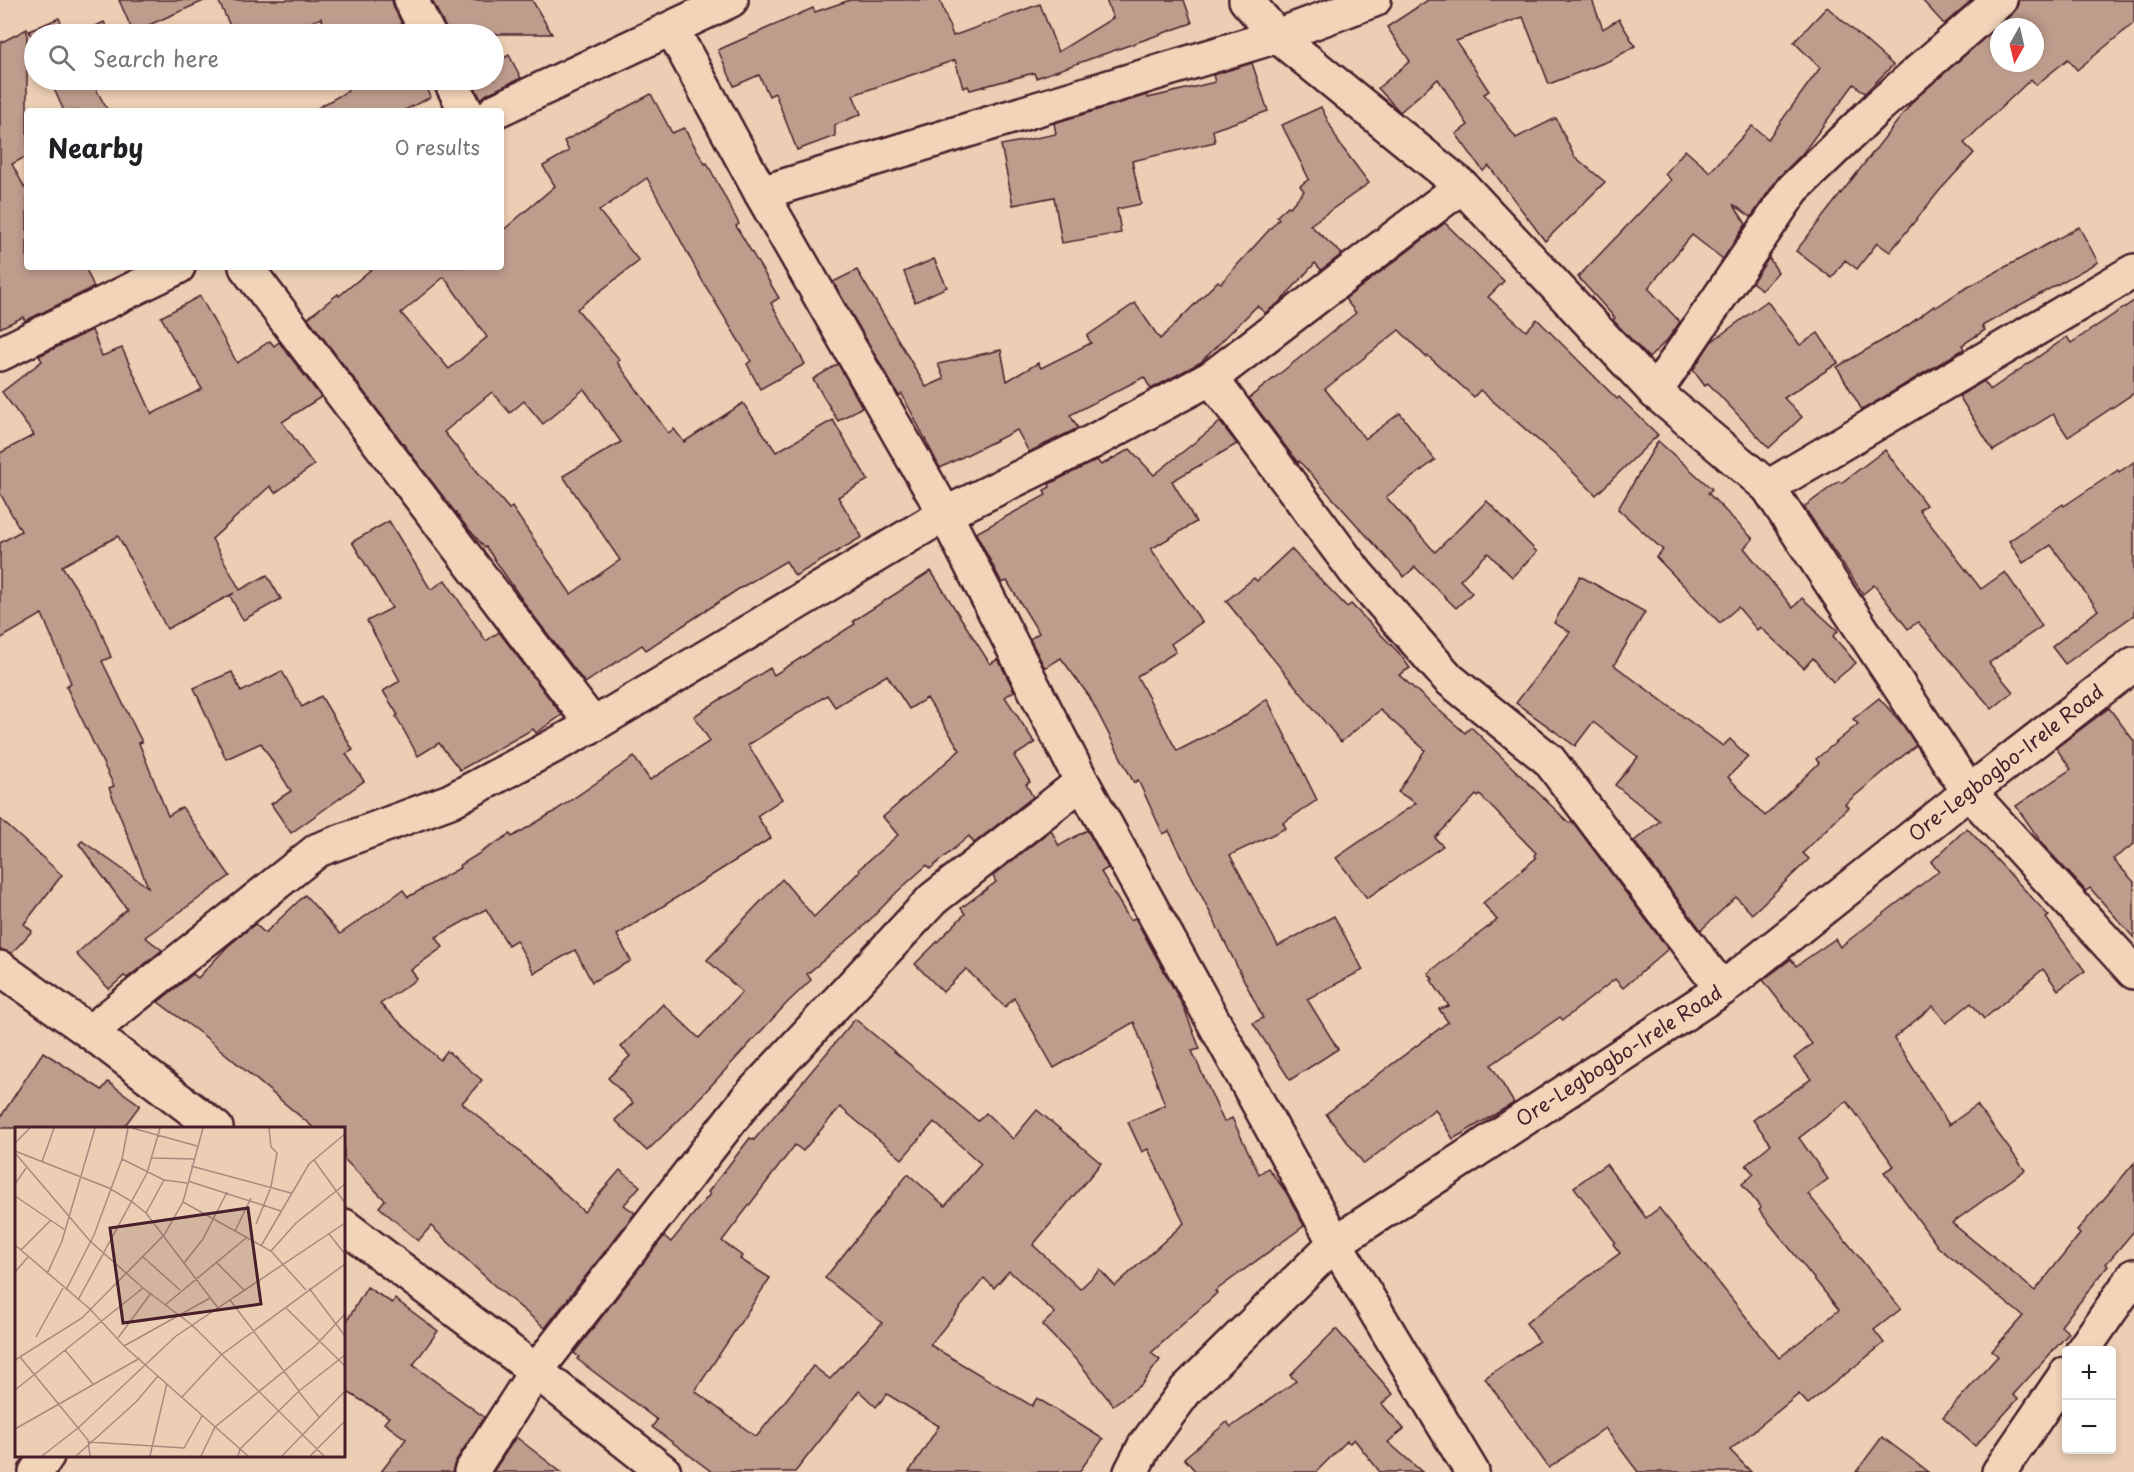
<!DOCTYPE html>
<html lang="en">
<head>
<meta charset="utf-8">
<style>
	body { margin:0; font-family:"Playpen Sans",sans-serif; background:#f2f2f2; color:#202124 }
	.controls { position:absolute; right:18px; bottom:18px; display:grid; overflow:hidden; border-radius:6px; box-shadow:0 3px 9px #0003 }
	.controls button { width:54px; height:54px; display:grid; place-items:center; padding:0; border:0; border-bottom:2px solid #e0e0e0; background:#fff; color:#202124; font:30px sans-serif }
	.compass { position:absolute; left:1990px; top:18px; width:54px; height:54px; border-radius:50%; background:#fff; box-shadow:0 3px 9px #0003; rotate:188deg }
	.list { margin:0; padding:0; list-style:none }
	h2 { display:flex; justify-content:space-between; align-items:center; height:78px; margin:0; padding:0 24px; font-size:26px }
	h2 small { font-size:20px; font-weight:400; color:#757577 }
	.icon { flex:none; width:33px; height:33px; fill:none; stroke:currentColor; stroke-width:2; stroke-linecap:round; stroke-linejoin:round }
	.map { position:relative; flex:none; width:2134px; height:1472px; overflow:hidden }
	.search { position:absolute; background:#fff; box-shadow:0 3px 9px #0003; left:24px; top:24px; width:480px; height:66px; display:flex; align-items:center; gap:15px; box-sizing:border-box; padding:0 21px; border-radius:33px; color:#757577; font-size:22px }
	.panel { position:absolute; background:#fff; box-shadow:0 3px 9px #0003; left:24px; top:108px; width:480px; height:162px; border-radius:6px }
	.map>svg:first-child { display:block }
	.building { fill:#be9d8d; stroke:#4a1f2b; stroke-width:1.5; fill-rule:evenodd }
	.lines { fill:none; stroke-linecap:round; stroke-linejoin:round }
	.street-casing { stroke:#4a1f2b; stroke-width:38 }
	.secondary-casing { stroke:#4a1f2b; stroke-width:38 }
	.street { stroke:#f2d5b9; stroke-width:33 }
	.secondary { stroke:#f2d5b9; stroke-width:33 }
	.labels { text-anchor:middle; stroke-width:4.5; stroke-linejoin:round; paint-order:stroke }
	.street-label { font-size:20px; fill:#4a1f2b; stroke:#f2d5b9 }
	.inset-road { fill:none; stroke:#ab887d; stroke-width:1.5 }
	.view { fill:#4a1f2b; fill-opacity:0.15; stroke:#4a1f2b; stroke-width:3 }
	.inset-edge { fill:none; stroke:#4a1f2b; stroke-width:3 }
</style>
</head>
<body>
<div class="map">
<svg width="2134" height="1472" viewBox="0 0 2134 1472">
	<rect width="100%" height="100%" fill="#ebceb3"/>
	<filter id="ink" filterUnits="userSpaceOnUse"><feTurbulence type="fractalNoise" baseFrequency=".0167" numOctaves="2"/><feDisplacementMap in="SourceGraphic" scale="12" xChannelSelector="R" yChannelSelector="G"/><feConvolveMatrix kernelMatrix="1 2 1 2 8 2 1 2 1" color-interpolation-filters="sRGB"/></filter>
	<g filter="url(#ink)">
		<g class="building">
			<polygon points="119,0 206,0 133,32"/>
			<polygon points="218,0 392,0 394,8 407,34 329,34 321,18 284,34 234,34"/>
			<polygon points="432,0 532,0 552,34 447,34 445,26"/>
			<polygon points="850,0 940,0 953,36 1040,4 1058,52 1113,18 1106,0 1184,0 1192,23 1036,78 1034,73 970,90 968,86 963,88 955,60 853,95 861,114 835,125 835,136 797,150 775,93 769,96 759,75 734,86 718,50 813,8 815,12"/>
			<polygon points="1428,0 1592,0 1603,29 1619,19 1635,46 1611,60 1549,84 1523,17 1456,41 1489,91 1484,94 1516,138 1556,118 1574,156 1605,182 1545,241 1489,166 1483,171 1456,134 1468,125 1438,79 1400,112 1378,88 1410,61 1387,27"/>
			<polygon points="1922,0 1972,0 1944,24"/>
			<path d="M2018,0H2134V23L2077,70L2068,59L2036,85L2031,79L1964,143L1974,153L1940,190L1890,252L1877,243L1857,269L1845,260L1832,278L1796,251L1914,100L2012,14L2018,7ZM1999,27H2035V63H1999Z"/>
			<polygon points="1827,7 1893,65 1865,93 1854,84 1802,154 1778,178 1751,217 1733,204 1746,224 1723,259 1692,235 1648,288 1680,322 1668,339 1649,358 1613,320 1615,318 1578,277 1671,180 1665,174 1685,150 1710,172 1752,126 1768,139 1820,68 1794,42"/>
			<polygon points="59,18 66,34 34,34 34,43 29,31"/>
			<polygon points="104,22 110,34 79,34"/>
			<polygon points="27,29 27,156 12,164 27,192 27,267 85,267 94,287 25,321 23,317 0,328 0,43"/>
			<polygon points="509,55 521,78 487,94 481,99 471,80 494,80 494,64"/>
			<polygon points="1252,63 1268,111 1213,130 1215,142 1132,161 1141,204 1117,209 1121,233 1062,243 1054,197 1013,205 1001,145 1056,134 1054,123 1147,95 1148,98 1215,82 1213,75"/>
			<polygon points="50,80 91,80 108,111 64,111"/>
			<polygon points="342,80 423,80 431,97 403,111 312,111 348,91"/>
			<path d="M651,94L672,133L684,128L705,164L707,163L739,224L736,226L779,298L771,303L805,364L760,389L747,364L751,361L703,282L647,178L599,211L639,261L577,309L620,360L617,362L668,433L674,429L684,442L743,403L776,452L833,420L868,480L838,497L862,537L795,576L786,561L737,590L646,650L642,645L585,683L527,607L486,547L485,548L461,520L308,318L338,294L339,296L374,267H501V232L555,186L543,166L569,151L564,141ZM444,277L487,337L449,369L401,313ZM584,389L621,442L563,476L620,560L571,594L512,507L509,509L444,432L492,392L510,413L524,401L543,424Z"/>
			<polygon points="1321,107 1339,143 1369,183 1310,225 1342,254 1321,270 1315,263 1281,301 1265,313 1257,306 1201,362 1151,389 1144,377 1070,415 1078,428 1029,452 1017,430 940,468 902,394 899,396 833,282 857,270 926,387 944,379 938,364 1001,350 1007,381 1038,363 1041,368 1091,343 1087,336 1135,303 1160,339 1218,281 1221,283 1279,219 1277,216 1288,206 1290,207 1304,191 1300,186 1309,179 1282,125"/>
			<polygon points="1445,223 1504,281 1488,297 1526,331 1537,319 1617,399 1619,397 1658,435 1596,495 1560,459 1480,390 1474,397 1428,356 1426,357 1399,330 1325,389 1365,439 1400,413 1435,460 1386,497 1435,552 1487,501 1537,552 1512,577 1488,553 1460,580 1472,593 1456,608 1415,567 1404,577 1299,461 1298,463 1249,398 1356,313 1345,299"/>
			<polygon points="2079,227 2098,262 1982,326 1985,330 1962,345 1964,349 1862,410 1837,367 1907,326 1934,306 1935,308 1959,292"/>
			<polygon points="1769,258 1778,272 1762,290 1752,282"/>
			<polygon points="934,259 947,287 915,302 904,272"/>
			<polygon points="200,296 237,363 270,341 274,346 279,342 321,397 282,422 314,465 275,493 270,486 212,539 240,590 267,575 281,599 243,620 230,596 234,593 167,629 118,536 62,566 96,619 111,657 102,661 142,742 139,743 168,816 182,807 230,876 145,937 162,950 127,978 124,976 109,989 76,954 127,909 79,844 82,841 148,887 109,788 114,786 66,686 71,683 42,614 0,639 0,543 21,531 0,493 0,453 34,435 2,392 42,361 39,356 92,330 102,356 122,348 152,414 202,389 161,317"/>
			<polygon points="1767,301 1800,345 1818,333 1838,363 1784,398 1802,417 1769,448 1708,383 1705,386 1693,370 1711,342"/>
			<polygon points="2134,301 2134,393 2068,437 2053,414 1993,451 1959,396 1984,381 1990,390 2067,337 2071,343"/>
			<polygon points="838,364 862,407 838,421 813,379"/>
			<polygon points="1220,422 1237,444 1172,481 1196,522 1151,549 1202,622 1171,644 1176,652 1137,676 1177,751 1241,718 1267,699 1317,800 1283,823 1286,828 1230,855 1278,946 1334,916 1363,970 1307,999 1338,1049 1290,1080 1253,1023 1263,1018 1169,831 1163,834 1138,780 1134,783 1089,696 1061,658 1045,668 1030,639 1039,633 1007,581 1002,583 976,533 1046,495 1044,490 1050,487 1049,484 1097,460 1101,465 1130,449 1154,475"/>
			<polygon points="1658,441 1712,489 1708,493 1753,539 1744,548 1793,608 1802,598 1838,631 1833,636 1856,663 1833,682 1813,658 1804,668 1760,627 1757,630 1738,607 1720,623 1656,557 1663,550 1618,509"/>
			<polygon points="1885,450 1926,505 1919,510 1981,589 2005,572 2042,626 1989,663 2013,692 1992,709 1918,622 1908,629 1874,585 1863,594 1804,507 1839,481 1841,483"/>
			<polygon points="2134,462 2134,615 2065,664 2052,647 2098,610 2051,545 2023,563 2009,541 2063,504 2064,506 2118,470 2119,472"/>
			<polygon points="389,521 429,587 432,589 445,580 486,641 499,632 562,715 536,733 533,729 460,770 439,743 418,756 396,716 398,715 383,691 400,681 367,621 392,608 352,542"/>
			<polygon points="1291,549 1347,607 1351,604 1399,653 1410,668 1399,675 1465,733 1471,727 1569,823 1572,821 1668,949 1623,988 1615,979 1563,1020 1560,1017 1491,1065 1514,1103 1453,1139 1435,1109 1364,1164 1326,1114 1448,1022 1439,1009 1449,1006 1431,980 1433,979 1428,973 1497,920 1483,903 1536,858 1534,855 1536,853 1480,795 1478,797 1476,795 1435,838 1443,846 1367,898 1336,858 1416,803 1398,792 1425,750 1380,710 1341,742 1226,601 1254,578 1257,581"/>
			<polygon points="931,571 990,664 998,659 1014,691 1005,697 1035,743 1014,756 1030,782 1026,784 1033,797 974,843 969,836 930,869 927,865 897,892 860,930 807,974 811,980 787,1003 683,1116 647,1151 615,1120 633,1103 608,1078 630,1056 621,1047 663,1004 699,1038 742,992 707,960 727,939 726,938 782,879 814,917 860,871 859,869 898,835 883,817 960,750 927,698 909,709 887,675 835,707 827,695 748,745 782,799 757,816 771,838 617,935 631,961 592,982 575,950 534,973 516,940 508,945 486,909 436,937 443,947 411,970 417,979 380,1004 440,1060 447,1051 482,1080 462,1103 507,1140 584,1212 620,1170 640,1186 624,1205 635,1213 545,1328 495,1286 431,1226 418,1241 379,1207 385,1200 344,1159 344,1128 314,1128 208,1039 158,1002 193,974 198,978 227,947 255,924 265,933 305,895 340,934 403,890 408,897 460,868 459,866 510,834 512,837 552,813 634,757 650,780 710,741 694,716 770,668 774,675 855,624 853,621"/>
			<polygon points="1580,576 1645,612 1614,665 1723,746 1730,739 1748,757 1728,777 1765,816 1819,763 1816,759 1858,724 1853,719 1879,698 1903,725 1916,745 1845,804 1848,807 1803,853 1809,859 1752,914 1736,897 1701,930 1634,841 1660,821 1615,785 1638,757 1593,722 1575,746 1516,703 1570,632 1554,623"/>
			<polygon points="282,671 302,707 321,696 353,750 346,754 364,781 291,833 271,804 291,791 261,743 226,759 194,688 232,672 241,692"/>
			<polygon points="2109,708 2134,741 2134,844 2113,859 2134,882 2134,938 2090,888 2086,891 2044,846 2016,806 2071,769 2056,748"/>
			<polygon points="0,819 62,875 24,924 32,931 12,953 0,950"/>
			<polygon points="1967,828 2049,916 2046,918 2085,971 2058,990 2043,969 1984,1019 1971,1003 1946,1023 1933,1006 1894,1038 1949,1125 1977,1105 2025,1170 1952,1223 2035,1291 2080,1234 2077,1231 2134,1163 2134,1231 2106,1264 2108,1266 2061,1326 2069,1333 2013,1395 2018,1399 1975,1446 1943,1417 1998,1356 1992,1351 2023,1316 1938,1247 1884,1172 1894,1166 1847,1101 1799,1138 1828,1179 1808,1194 1901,1309 1874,1330 1884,1343 1808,1404 1799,1394 1730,1450 1751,1472 1638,1472 1605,1428 1549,1468 1485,1378 1539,1341 1526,1323 1620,1253 1613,1244 1615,1242 1574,1187 1606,1164 1646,1218 1659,1208 1779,1358 1839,1310 1759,1210 1761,1208 1742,1184 1754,1174 1746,1165 1771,1144 1753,1120 1811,1079 1794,1058 1812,1044 1763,980 1791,959 1796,966 1835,939 1840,947 1939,871 1931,862"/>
			<path d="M1051,830L1059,846L1087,830L1108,868L1101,872L1130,920L1135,918L1184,1008L1200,1049L1192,1051L1224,1122L1232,1118L1259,1174L1268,1168L1286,1192L1304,1226L1215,1291L1217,1293L1151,1353L1160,1360L1142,1384L1113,1405L1080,1364L1042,1325L1055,1313L1009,1271L994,1288L984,1278L930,1345L1032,1406L1037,1398L1103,1439L1079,1472H909L939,1426L887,1394L876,1407L859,1391L795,1472H712L652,1427L657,1420L577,1359L579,1357L574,1353L664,1236L671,1242L710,1194L708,1192L750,1138L754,1140L855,1019L978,1121L986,1113L1013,1139L1037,1110L1101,1163L1033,1245L1080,1289L1100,1270L1115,1286L1184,1223L1148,1149L1142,1152L1128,1122L1165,1105L1134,1022L1054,1068L1014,998L1005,1007L966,969L943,992L915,964L965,914L961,908L996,882L993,876ZM840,1107L902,1159L934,1122L981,1164L945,1206L908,1174L825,1278L882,1323L830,1379L813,1366L757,1436H755L695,1391L770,1278L740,1259L742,1256L722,1241L795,1145L803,1151Z"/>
			<polygon points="43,1052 102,1090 108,1082 140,1105 123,1128 0,1128 0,1118"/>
			<polygon points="367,1287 392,1303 395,1299 438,1331 413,1365 484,1417 455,1462 452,1472 381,1472 406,1439 384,1423 389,1417 344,1390 344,1326"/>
			<polygon points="1336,1329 1393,1394 1382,1404 1404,1429 1388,1442 1422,1472 1380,1472 1354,1439 1350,1443 1347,1441 1316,1472 1196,1472 1184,1458 1227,1422 1231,1427 1296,1381 1290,1375"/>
			<polygon points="516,1437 561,1472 493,1472"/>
			<polygon points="1882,1437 1929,1472 1856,1472"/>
		</g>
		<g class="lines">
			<g class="street-casing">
				<g id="street">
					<polyline points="411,0 428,34"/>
					<polyline points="1246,0 1277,36 1462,186 1655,392 1768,487 1969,792 2134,972"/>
					<polyline points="672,29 761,193 945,514 1082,782 1335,1243 1472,1472"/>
					<polyline points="450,80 466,111"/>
					<polyline points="495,111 731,0"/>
					<polyline points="761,193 1277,36 1374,0"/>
					<polyline points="246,267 593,725"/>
					<polyline points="0,354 178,267"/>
					<polyline points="1211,378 1357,574 1449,679 1549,760 1722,989"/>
					<polyline points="1655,392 1793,189 1878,107 2000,0"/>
					<polyline points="1768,487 2134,271"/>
					<polyline points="0,968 90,1032 216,1128"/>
					<polyline points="90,1032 318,850 450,801 593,725 945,514 1092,442 1211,378 1462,186"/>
					<polyline points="344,1226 536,1371 664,1472"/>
					<polyline points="2083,1350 2134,1276"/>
					<polyline points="36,1472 47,1456"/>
					<polyline points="471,1472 536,1371 747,1099 933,899 1082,782"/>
					<polyline points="1999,1472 2066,1374"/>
				</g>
			</g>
			<g class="secondary-casing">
				<polyline id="secondary" points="1131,1472 1144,1447 1186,1390 1335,1243 1722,989 1969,792 2134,664"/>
			</g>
			<use href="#street" class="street"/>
			<use href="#secondary" class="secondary"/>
		</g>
	</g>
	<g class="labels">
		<g class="street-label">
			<text transform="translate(2006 763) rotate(-38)" y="7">Ore-Legbogbo-Irele Road</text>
			<text transform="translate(1619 1056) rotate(-33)" y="7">Ore-Legbogbo-Irele Road</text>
		</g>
	</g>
	<g transform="translate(15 1127)">
		<rect width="330" height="330" fill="#ebceb3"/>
		<path class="inset-road" d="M117,1L182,19M0,16L15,1M0,24L94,61L116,74L131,86L203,181M0,26L75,114L128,161L177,198L309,329M137,31L179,32M107,32L149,53L172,56M299,33L330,76M27,35L39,1M176,39L276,66M173,54L266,84M0,57L11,41M0,69L50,103M168,75L256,124L291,163M131,86L149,53M241,97L256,60L262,26L256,20L254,1M220,104L236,71M314,107L330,127M0,118L75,182L109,219L233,329M246,119L294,37L330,7M6,123L36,93M256,124L281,96L330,57M127,129L165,163M201,135L229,163M169,136L188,112L212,65M0,145L13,130M32,147L47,114L80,1M294,161L330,209M51,163L79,108L107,32L113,1M63,173L132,46L145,1M215,173L284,264M150,178L231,111M270,180L330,239M21,210L48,161M103,211L136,166M109,219L195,171M50,223L78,257M5,230L73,313L75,329M0,233L67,191L149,108L168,75L188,1M0,263L128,161M284,265L305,291M167,270L206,228L330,137M0,302L125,231M74,315L169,321L187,289M27,329L63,301L161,209L330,96M61,329L121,275L143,249M135,329L152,256M186,329L200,300L300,219L330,187M223,329L225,322L284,264L330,228M267,329L330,264M295,329L330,294"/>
		<path class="view" d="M233,81L246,177L108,196L95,101Z"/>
		<rect width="330" height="330" class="inset-edge"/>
	</g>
</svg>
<div class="controls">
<button>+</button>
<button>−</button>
</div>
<svg class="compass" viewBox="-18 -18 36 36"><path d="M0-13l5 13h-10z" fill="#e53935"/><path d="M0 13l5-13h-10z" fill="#757577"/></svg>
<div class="search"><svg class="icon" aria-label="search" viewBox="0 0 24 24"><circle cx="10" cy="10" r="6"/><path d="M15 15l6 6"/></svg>Search here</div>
<section class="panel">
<h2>Nearby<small>0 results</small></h2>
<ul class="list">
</ul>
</section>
</div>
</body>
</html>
